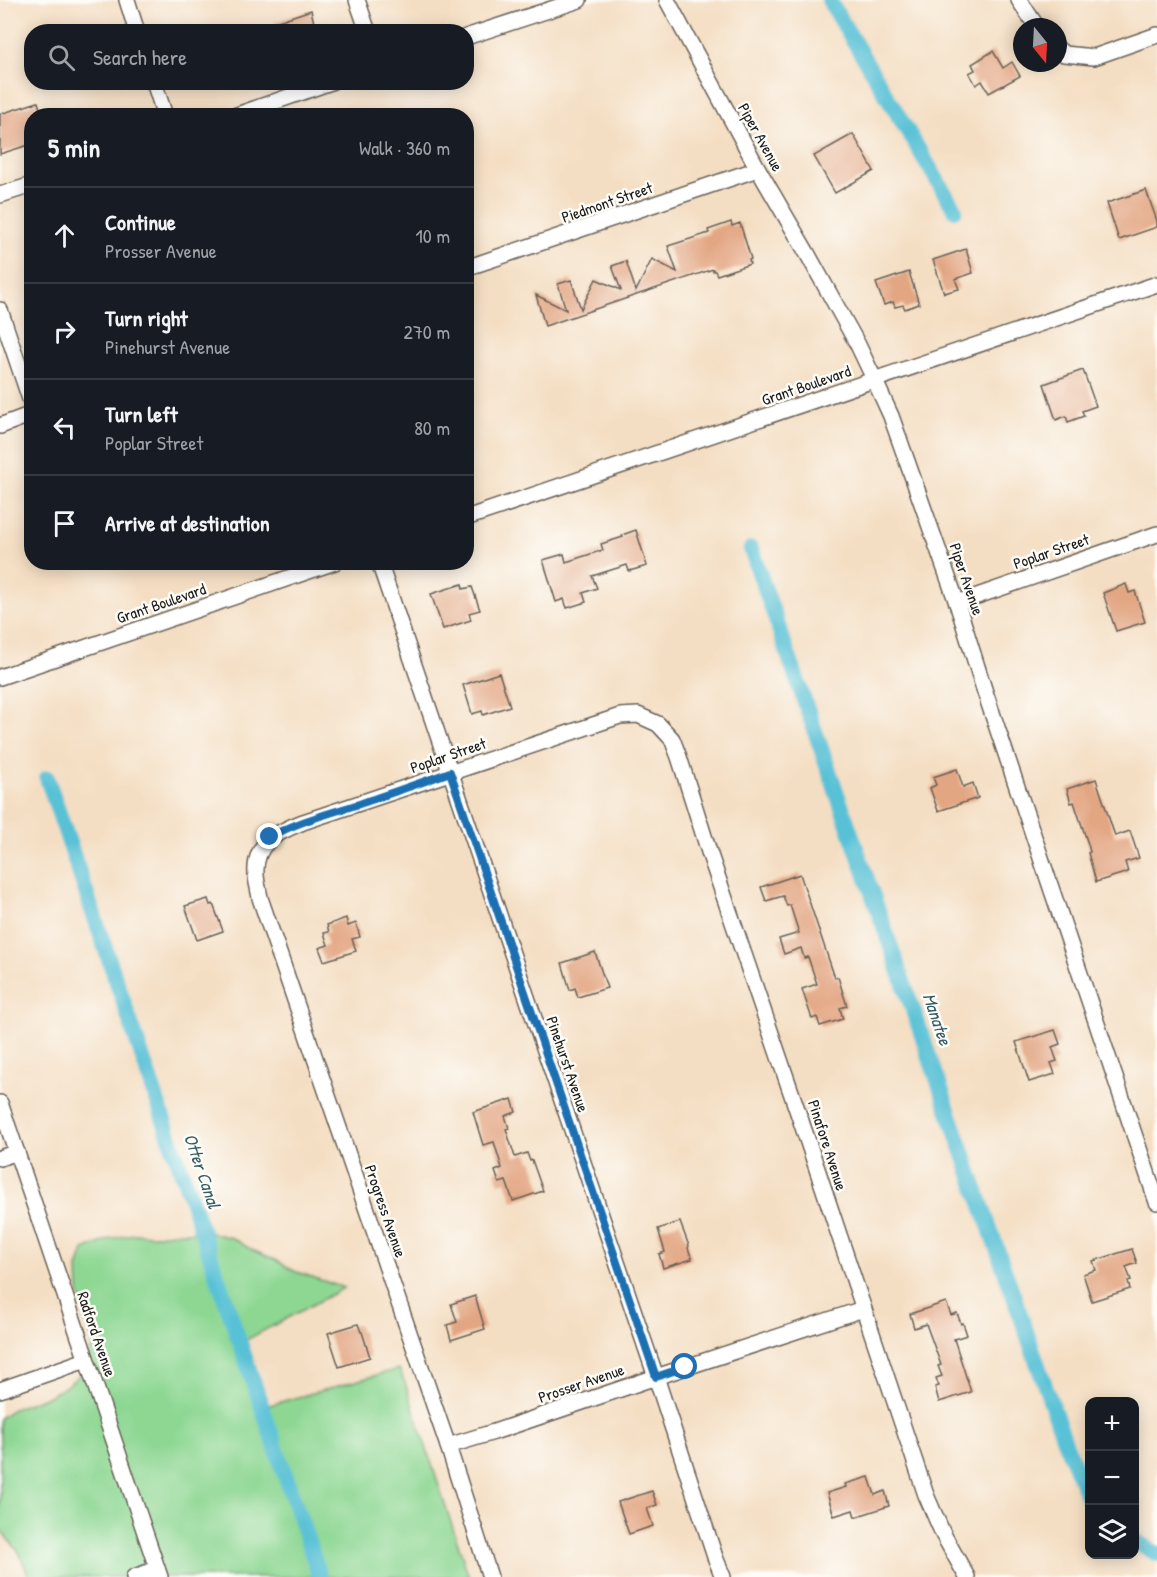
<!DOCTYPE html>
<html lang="en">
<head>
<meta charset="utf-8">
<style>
	body { margin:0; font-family:"Patrick Hand",sans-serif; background:#242831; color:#f1f3f6 }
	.controls { position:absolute; right:18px; bottom:18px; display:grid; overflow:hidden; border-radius:12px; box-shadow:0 3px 15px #0003 }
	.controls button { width:54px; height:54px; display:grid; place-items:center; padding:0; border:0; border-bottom:2px solid #363941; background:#171b24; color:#f1f3f6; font:30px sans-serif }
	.compass { position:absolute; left:1013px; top:18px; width:54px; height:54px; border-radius:50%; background:#171b24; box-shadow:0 3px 15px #0003; rotate:162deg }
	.stop { position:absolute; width:18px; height:18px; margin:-14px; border:4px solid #1f6fb2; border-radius:50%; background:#fff }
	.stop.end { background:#1f6fb2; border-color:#fff; box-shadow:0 2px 6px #0008 }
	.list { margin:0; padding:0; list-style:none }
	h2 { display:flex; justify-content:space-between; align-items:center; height:78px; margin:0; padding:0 24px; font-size:26px }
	h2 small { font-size:20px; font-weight:400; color:#9ea1a6 }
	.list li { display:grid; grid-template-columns:39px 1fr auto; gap:18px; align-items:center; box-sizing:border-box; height:96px; padding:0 24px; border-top:2px solid #363941 }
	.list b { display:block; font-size:22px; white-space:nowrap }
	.list p { margin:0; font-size:20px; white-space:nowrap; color:#9ea1a6 }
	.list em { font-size:20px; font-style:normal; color:#9ea1a6 }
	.icon { flex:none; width:33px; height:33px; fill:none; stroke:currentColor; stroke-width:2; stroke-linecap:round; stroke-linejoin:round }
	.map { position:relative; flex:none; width:1157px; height:1577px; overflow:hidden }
	.search { position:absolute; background:#171b24; box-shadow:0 3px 15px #0003; left:24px; top:24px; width:450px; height:66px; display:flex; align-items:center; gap:15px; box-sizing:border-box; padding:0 21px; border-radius:24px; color:#9ea1a6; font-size:22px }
	.panel { position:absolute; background:#171b24; box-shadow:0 3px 15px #0003; left:24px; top:108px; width:450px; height:462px; border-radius:24px }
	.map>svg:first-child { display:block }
	.green { fill:#8dd793; stroke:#547a58; stroke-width:1.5 }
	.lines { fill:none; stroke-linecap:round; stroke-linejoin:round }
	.canal { stroke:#59c1d6; stroke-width:16 }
	.building { fill:#e3a683 }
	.street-casing { stroke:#686056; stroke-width:18 }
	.street { stroke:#fff; stroke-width:15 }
	.route { stroke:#1f6fb2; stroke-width:8 }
	.labels { text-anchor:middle; stroke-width:5; stroke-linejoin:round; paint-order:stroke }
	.street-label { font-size:16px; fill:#1c1c1c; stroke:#fdfcf7 }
	.water-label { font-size:18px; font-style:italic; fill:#345e66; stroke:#fdfcf7 }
</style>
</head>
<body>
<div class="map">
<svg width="1157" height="1577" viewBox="0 0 1157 1577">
	<rect width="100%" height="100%" fill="#fdfcf7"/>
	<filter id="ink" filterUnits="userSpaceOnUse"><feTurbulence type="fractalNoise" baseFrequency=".0167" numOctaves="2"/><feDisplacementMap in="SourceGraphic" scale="12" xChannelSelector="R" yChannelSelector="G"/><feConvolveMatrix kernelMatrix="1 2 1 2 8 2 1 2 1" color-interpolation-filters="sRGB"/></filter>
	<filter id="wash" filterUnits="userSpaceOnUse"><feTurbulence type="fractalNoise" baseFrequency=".008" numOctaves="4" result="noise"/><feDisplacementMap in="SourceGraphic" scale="24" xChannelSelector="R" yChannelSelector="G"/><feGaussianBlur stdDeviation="1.35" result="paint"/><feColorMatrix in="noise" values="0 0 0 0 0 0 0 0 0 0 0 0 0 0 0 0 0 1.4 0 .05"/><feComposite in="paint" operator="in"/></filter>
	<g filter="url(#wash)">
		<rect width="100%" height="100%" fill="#f4dec3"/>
		<polygon class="green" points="181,1232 207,1232 232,1238 252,1250 274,1259 294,1271 344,1288 246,1340 266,1406 399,1369 405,1383 469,1577 29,1577 19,1552 0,1529 0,1418 13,1409 51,1395 68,1385 80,1374 86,1366 93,1343 79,1293 78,1268 84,1250 110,1239 134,1234 157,1235"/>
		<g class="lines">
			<g class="canal">
				<polyline points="829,0 955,210"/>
				<polyline points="751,549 1066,1445 1090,1502"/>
				<polyline points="47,778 320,1577"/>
				<polyline points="1134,1540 1157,1554"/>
			</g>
		</g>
		<g id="blocks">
			<g class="building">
				<polygon points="311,10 316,32 278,32 275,22"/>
				<polygon points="993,51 1003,68 1012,62 1020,76 989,93 982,81 976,85 969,73 975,70 972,64"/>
				<polygon points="38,102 42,116 32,116 32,144 0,154 0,114"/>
				<polygon points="853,134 874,171 835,193 814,156"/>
				<polygon points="1146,190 1157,221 1157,227 1119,240 1107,203"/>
				<polygon points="731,222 732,226 740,223 751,259 749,260 750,264 717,275 715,271 713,271 713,269 545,326 536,295 566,310 558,284 571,280 581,309 596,279 621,290 612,266 626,261 636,291 652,259 677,272 668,246 709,233 708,230"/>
				<polygon points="966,249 973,273 955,279 959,289 944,293 933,260"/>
				<polygon points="909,272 919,304 905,309 903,305 895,307 893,302 884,305 876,283"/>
				<polygon points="1083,370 1096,406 1082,411 1084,416 1068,422 1066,416 1056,420 1044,384"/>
				<polygon points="636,530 647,566 629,571 627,565 592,576 597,588 583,593 586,602 567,608 564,599 556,602 543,560 564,554 566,562 603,550 601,544 623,537 622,535"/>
				<polygon points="462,584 463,589 472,587 480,610 469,613 471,620 443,629 431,594"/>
				<polygon points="1126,584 1129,593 1135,591 1145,622 1116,631 1103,593"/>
				<polygon points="499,673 510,706 483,715 482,711 472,714 463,685"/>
				<polygon points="957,769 963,787 973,783 978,798 938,811 930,788 936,785 933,777"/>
				<polygon points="1096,779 1115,836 1130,831 1139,858 1125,862 1128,872 1096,882 1088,853 1090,852 1088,844 1074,802 1071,803 1067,789"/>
				<polygon points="800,874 835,978 838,977 847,1006 840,1008 843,1019 820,1026 817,1017 812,1019 802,989 817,984 808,957 804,958 801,948 784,954 779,939 799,933 790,905 787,906 783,896 766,901 761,887"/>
				<polygon points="208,899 210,905 213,904 223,931 197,940 185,906"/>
				<polygon points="346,918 348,926 356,923 360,937 352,939 356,951 324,961 319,948 328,945 324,933 329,932 327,925"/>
				<polygon points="595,952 607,988 578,997 575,988 570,990 562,963"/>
				<polygon points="1055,1030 1060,1044 1052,1047 1057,1061 1051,1063 1055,1074 1029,1082 1016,1042"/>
				<polygon points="512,1099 516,1112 505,1116 509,1128 506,1129 515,1157 527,1153 530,1161 532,1160 543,1191 513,1201 506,1181 499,1183 495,1171 502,1168 494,1142 483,1145 473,1112"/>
				<polygon points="680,1222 689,1246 688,1248 692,1259 663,1268 659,1254 665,1252 658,1229"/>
				<polygon points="1132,1249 1137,1263 1126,1267 1131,1280 1128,1281 1130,1289 1092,1301 1083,1274 1096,1270 1093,1261"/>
				<polygon points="475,1296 485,1329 451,1340 447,1325 457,1322 451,1304"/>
				<polygon points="946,1302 951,1315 957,1313 961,1324 963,1323 967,1335 954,1339 971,1392 939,1402 935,1387 939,1386 936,1378 942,1376 938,1366 941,1365 926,1324 914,1328 910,1314"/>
				<polygon points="358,1324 361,1332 362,1332 370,1357 339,1367 328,1333"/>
				<polygon points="869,1477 875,1495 885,1491 889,1506 855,1517 853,1510 834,1516 827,1493 846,1487 845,1484"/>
				<polygon points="652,1491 657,1505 647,1508 653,1526 629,1534 618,1502"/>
			</g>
		</g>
	</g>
	<g filter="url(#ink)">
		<use href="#blocks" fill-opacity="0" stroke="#686056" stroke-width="1.5"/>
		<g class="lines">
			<g class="street-casing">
				<g id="street">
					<polyline points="127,0 137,32"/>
					<polyline points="357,0 368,32"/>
					<polyline points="667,0 758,169 807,253 858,345 875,381 891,416 957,603 984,689 1157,1202"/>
					<polyline points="1019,0 1037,27"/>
					<polyline points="466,37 579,0"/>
					<polyline points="1058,49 1064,54 1094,57 1157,35"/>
					<polyline points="154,82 165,116"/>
					<polyline points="234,116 331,82"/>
					<polyline points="0,195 32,185"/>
					<polyline points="466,268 758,169"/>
					<polyline points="0,310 32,405"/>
					<polyline points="0,426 32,414"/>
					<polyline points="466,518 1157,284"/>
					<polyline points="379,562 656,1377 715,1557 723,1577"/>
					<polyline points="957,603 1157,534"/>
					<polyline points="0,677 335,562"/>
					<polyline points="0,1103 160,1577"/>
					<polyline points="0,1158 17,1152"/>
					<polyline points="0,1390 86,1360"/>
					<polyline points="448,1446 494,1432 656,1377 863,1309"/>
					<polyline points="134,1577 157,1569"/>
					<path d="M490,1577L448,1446L260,898C259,890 256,882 256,874C254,843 277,832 303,822L620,716L638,715L658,724L672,739L679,757L710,855L805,1133L926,1495L943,1534L967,1577"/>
				</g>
			</g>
			<use href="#street" class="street"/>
		</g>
	</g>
	<g class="lines" filter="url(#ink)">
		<path class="route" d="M270,837C299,821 331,813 362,803C391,793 421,783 450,772L656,1377L685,1367"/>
	</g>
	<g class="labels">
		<g class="street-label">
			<text transform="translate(761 137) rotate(61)" y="6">Piper Avenue</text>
			<text transform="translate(607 202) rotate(-19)" y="6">Piedmont Street</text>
			<text transform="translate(806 385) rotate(-19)" y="6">Grant Boulevard</text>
			<text transform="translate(1051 551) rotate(-19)" y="6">Poplar Street</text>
			<text transform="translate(967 579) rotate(71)" y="6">Piper Avenue</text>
			<text transform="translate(161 603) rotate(-19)" y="6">Grant Boulevard</text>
			<text transform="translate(448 755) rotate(-19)" y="6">Poplar Street</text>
			<text transform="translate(568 1064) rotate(71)" y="6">Pinehurst Avenue</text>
			<text transform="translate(828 1145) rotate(72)" y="6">Pinafore Avenue</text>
			<text transform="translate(386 1211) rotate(71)" y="6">Progress Avenue</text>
			<text transform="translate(97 1334) rotate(71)" y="6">Radford Avenue</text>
			<text transform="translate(581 1383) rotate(-19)" y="6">Prosser Avenue</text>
		</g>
		<g class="water-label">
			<text transform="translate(937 1019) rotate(71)" y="6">Manatee</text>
			<text transform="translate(202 1171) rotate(71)" y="6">Otter Canal</text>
		</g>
	</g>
</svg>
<div class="controls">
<button>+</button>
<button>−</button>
<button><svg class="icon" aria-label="layers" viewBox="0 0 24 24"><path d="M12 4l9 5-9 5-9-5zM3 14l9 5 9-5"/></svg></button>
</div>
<svg class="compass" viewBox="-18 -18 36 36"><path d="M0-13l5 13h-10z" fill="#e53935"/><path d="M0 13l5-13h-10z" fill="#9ea1a6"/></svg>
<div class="stop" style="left:685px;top:1367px"></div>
<div class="stop end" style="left:270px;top:837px"></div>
<div class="search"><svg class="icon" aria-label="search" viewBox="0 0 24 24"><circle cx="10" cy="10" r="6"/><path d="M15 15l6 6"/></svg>Search here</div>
<section class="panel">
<h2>5 min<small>Walk · 360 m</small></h2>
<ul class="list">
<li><svg class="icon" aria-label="ahead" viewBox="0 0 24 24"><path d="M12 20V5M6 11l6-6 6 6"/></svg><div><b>Continue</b><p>Prosser Avenue</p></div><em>10 m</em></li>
<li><svg class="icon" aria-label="right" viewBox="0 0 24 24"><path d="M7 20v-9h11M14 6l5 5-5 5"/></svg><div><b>Turn right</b><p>Pinehurst Avenue</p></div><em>270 m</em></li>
<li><svg class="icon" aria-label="left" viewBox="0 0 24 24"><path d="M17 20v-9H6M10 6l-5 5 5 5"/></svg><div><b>Turn left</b><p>Poplar Street</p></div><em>80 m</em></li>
<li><svg class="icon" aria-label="arrive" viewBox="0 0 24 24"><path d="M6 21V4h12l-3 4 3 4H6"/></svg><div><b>Arrive at destination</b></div></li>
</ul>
</section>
</div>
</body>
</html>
